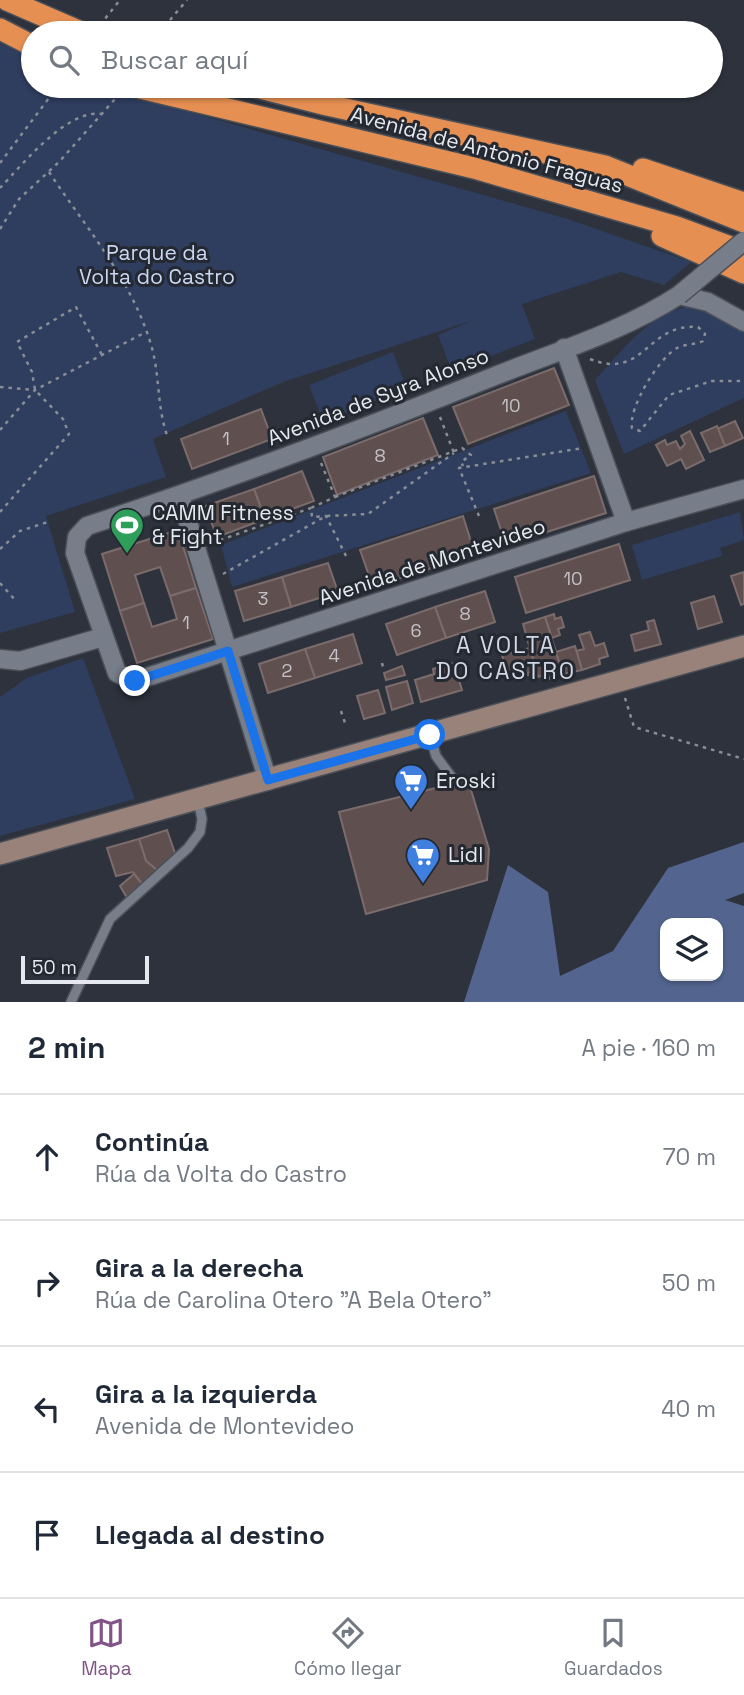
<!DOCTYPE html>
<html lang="es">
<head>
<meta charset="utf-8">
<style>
	body { margin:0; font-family:"Space Grotesk",sans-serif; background:#f6f6f7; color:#1f2937 }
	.controls { position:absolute; right:21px; bottom:21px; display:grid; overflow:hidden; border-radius:14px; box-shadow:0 2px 5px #0004 }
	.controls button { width:63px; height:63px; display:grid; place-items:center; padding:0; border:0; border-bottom:2px solid #e0e1e3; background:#fff; color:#1f2937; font:35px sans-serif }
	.scale { position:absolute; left:21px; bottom:18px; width:128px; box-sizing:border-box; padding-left:7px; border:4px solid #e5e8ef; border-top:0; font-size:19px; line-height:24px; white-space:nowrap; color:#e5e8ef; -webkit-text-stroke:5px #232831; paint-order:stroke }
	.stop { position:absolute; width:21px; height:21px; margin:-16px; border:5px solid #1a73e8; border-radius:50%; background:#fff }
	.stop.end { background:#1a73e8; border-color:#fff; box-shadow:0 2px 7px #0008 }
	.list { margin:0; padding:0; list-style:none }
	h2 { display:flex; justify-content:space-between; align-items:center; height:91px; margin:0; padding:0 28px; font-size:30px }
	h2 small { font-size:23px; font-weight:400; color:#747a83 }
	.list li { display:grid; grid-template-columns:46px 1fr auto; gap:21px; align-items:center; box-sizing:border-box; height:126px; padding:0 28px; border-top:2px solid #e0e1e3 }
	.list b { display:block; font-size:26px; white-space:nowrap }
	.list p { margin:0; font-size:23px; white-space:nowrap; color:#747a83 }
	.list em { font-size:23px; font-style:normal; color:#747a83 }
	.icon { flex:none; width:38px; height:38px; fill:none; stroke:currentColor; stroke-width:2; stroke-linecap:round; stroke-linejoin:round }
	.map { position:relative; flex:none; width:744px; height:1002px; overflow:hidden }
	.search { position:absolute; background:#fff; box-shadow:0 2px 5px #0004; left:21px; right:21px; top:21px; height:77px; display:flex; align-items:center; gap:18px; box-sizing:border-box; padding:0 24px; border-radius:38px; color:#747a83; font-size:26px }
	.sheet { height:595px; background:#fff }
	nav { display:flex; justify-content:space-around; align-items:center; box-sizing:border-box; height:98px; border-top:2px solid #e0e1e3; background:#fff; font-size:19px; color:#747a83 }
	nav a { display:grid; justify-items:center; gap:4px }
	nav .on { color:#815387 }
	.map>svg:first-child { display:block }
	.green { fill:#2f3d5e }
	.forest { fill:#53658f; fill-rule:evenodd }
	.building { fill:#5f504f; stroke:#7b6c6b; stroke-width:2 }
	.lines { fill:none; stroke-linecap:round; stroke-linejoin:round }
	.lane-casing { stroke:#4b4f57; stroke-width:12 }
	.street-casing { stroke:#4b4f57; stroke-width:21 }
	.secondary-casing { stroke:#4b4f57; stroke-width:24 }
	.highway-casing { stroke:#4b4f57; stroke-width:24 }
	.path { stroke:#898d95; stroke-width:2.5; stroke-dasharray:3.5 5; stroke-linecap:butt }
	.lane { stroke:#777d89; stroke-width:9 }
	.street { stroke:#777d89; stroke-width:18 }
	.secondary { stroke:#988279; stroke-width:21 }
	.highway { stroke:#e58f53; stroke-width:21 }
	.street-bridge-casing { stroke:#4b4f57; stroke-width:21; stroke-linecap:butt }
	.street-bridge { stroke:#777d89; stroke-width:18 }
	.route { stroke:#1a73e8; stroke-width:9 }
	.labels { text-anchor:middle; stroke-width:6; stroke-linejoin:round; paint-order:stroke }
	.number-label { font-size:18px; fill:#c4c2c7 }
	.street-label { font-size:21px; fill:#e5e8ef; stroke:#232831 }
	.park-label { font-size:21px; fill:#cad7f2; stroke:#232831 }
	.poi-label { font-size:21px; fill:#e5e8ef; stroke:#232831; text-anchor:start }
	.neighbourhood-label { font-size:23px; letter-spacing:2px; fill:#d1d7e4; stroke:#232831 }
</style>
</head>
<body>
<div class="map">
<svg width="744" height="1002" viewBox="0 0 744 1002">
	<rect width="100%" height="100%" fill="#2d323c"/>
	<g class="green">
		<polygon points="0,43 33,59 33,86 98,86 568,219 691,262 664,285 621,272 522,304 535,339 452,371 438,335 471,321 283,382 153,439 166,477 46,516 75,612 0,633"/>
		<path d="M698,306L744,327V398L624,454L595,380C622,351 655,305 698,306Z"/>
		<polygon points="393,352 407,389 323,421 309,385"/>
		<polygon points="566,411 591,473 232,587 221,545"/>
		<polygon points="740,512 744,540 720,548 722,556 642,580 632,545"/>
		<polygon points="83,658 135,799 0,836 0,697 27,678"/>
	</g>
	<path class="forest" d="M744,842V893L725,900L744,906V1002H464L508,865L548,892L560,976L613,951L668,868ZM665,923H718V976H665Z"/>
	<g class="building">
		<polygon points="554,368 569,405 468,444 453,407"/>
		<polygon points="261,409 272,439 192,469 181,439"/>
		<polygon points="423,418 438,455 337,495 323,457"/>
		<polygon points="735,421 743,438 725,446 717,429"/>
		<polygon points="717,426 725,446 710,452 701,433"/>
		<polygon points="690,431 704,460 686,469 681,459 667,466 656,445 665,440 667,445 676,441 680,449 685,444 681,436"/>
		<polygon points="302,471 314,501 265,519 254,489"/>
		<polygon points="594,476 606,513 506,545 494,509"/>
		<polygon points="254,489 265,519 217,537 205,506"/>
		<polygon points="463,516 475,554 373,587 360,550"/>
		<polygon points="178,530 196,588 170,596 160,567 135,575 144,603 120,611 102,554"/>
		<polygon points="619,544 630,580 526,613 515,577"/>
		<polygon points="328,563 338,592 291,607 282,577"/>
		<polygon points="744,572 744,604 741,605 731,576"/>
		<polygon points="282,577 291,607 244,621 235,591"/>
		<polygon points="196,588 213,639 137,663 120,611 144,603 152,627 177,619 170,596"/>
		<polygon points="485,591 495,622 446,638 435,607"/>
		<polygon points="714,596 722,622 698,629 691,603"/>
		<polygon points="435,607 446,638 397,655 386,624"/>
		<polygon points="554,614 555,619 561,617 564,627 558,629 560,635 552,638 545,617"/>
		<polygon points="545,617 563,674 549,679 547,674 538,677 523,624"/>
		<polygon points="654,620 661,644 635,651 631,635 649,630 647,622"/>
		<polygon points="590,632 595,646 604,643 608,656 599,659 600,664 582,670 576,651 584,649 579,635"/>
		<polygon points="353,634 362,663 315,678 305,649"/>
		<polygon points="575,646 582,670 563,674 556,652"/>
		<polygon points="530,648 536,670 527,673 528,675 508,678 502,655"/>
		<polygon points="305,649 315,678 268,693 259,664"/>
		<polygon points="454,663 462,690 421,702 415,680 434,674 433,669"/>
		<polygon points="402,666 405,675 386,680 384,673"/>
		<polygon points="407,681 413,703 392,710 386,687"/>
		<polygon points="378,690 385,713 364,719 357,696"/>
		<polygon points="468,780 489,849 487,880 366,914 339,812"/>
		<polygon points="167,830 176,856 158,871 146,861 139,839"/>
		<polygon points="139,839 146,861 158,871 143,885 133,872 116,876 107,848"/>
		<polygon points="134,874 143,885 127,898 120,886"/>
	</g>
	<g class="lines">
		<g class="lane-casing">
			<g id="lane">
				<polyline points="430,735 436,756 456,783"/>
				<polyline points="71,1002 110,919 188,848 200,832 202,819 198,801"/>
			</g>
		</g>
		<g class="street-casing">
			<g id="street">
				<path d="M744,322L708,302L679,295C624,331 555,352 495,376C360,430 225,481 87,526L77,537L75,553L117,673L135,681L626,522L744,489"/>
				<polyline points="564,348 626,522"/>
				<polyline points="180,496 268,781"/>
				<polyline points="0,659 20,661 103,637"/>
			</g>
		</g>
		<g class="secondary-casing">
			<polyline id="secondary" points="0,854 744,646"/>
		</g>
		<g class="highway-casing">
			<g id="highway">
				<polyline points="7,0 83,33"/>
				<polyline points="0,29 33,46"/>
				<polyline points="132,86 474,168 677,227 744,252"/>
				<polyline points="252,86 327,105 605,166 744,222"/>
				<polyline points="643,169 744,203"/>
				<polyline points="662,236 744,273"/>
			</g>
		</g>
		<g class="path">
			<polyline points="100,25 120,0"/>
			<polyline points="159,33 187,0"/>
			<polyline points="0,163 58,86"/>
			<path d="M49,172C86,228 133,281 152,348C160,378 157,409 168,438"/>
			<path d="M0,188C22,165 67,109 101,114"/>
			<polyline points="0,229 19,199 59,162 115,99"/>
			<path d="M590,359C645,381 646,323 698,327L705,334L703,341C695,345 685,344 677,348C659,358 628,408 632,428L640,431L669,395L712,381H744"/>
			<polyline points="0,387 35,390"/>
			<polyline points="440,417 454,453"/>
			<polyline points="0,430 35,390 146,332"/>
			<polyline points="321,463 335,497 311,508 312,517 326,516 347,558"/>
			<polyline points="335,497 462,448 471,455 461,462 463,466"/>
			<polyline points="0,512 69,434 63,419 35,390 32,372 17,342 76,307 102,355"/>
			<polyline points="479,516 459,468 583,448"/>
			<polyline points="212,543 311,508"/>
			<polyline points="0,549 20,531 51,521"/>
			<polyline points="223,574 326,516 368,514 454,453"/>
			<polyline points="0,583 16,601"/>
			<polyline points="382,663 384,671"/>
			<polyline points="625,698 634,727 744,759"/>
			<polyline points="341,711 346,726"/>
		</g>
		<use href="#lane" class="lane"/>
		<use href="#street" class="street"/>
		<use href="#secondary" class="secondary"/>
		<use href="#highway" class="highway"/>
		<g class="street-bridge-casing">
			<polyline id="street-bridge" points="679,295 744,241"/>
		</g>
		<use href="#street-bridge" class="street-bridge"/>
	</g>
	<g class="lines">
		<polyline class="route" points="135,681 228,651 268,780 430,735"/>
	</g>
	<defs>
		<g id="stadium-pin" transform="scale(1.75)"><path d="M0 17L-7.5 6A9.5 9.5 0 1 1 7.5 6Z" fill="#2e9e5b" stroke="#232831"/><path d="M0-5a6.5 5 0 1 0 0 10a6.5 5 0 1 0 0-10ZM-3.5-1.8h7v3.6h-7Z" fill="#fff"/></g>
		<g id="supermarket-pin" transform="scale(1.75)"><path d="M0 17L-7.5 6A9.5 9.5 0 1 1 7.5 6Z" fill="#3f7fe0" stroke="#232831"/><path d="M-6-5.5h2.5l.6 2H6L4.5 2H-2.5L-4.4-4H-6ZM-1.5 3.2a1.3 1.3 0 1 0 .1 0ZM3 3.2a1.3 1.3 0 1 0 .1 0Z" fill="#fff"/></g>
	</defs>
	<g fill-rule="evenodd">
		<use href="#stadium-pin" x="127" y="525"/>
		<use href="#supermarket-pin" x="411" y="781"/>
		<use href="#supermarket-pin" x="423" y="855"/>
	</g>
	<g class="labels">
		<g class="number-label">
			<text x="511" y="412">10</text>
			<text x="226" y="445">1</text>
			<text x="380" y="462">8</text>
			<text x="573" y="585">10</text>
			<text x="263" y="605">3</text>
			<text x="465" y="620">8</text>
			<text x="186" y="629">1</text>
			<text x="416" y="637">6</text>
			<text x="334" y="662">4</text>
			<text x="287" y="677">2</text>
		</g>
		<g class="street-label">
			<text transform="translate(487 150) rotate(15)" y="7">Avenida de Antonio Fraguas</text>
			<text transform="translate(378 397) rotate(-21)" y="7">Avenida de Syra Alonso</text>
			<text transform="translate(432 562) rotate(-18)" y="7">Avenida de Montevideo</text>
		</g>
		<g class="park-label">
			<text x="157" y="260">Parque da<tspan x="157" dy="24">Volta do Castro</tspan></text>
		</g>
		<g class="poi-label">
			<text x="152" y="520">CAMM Fitness<tspan x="152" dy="24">&amp; Fight</tspan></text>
			<text x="436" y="788">Eroski</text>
			<text x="448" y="862">Lidl</text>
		</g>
		<g class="neighbourhood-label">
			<text x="506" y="653">A VOLTA<tspan x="506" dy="26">DO CASTRO</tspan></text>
		</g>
	</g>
</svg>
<div class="controls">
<button><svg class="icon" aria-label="layers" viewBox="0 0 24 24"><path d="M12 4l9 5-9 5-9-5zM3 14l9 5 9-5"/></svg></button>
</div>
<div class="scale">50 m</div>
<div class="stop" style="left:430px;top:735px"></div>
<div class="stop end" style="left:135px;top:681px"></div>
<div class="search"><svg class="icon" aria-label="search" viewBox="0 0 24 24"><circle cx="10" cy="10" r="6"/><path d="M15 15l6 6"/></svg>Buscar aquí</div>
</div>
<section class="sheet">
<h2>2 min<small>A pie · 160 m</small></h2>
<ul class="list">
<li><svg class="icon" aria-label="ahead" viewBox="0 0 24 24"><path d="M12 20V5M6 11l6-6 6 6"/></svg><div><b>Continúa</b><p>Rúa da Volta do Castro</p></div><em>70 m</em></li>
<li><svg class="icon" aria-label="right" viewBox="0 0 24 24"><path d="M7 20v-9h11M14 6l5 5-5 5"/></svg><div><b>Gira a la derecha</b><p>Rúa de Carolina Otero &quot;A Bela Otero&quot;</p></div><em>50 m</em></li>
<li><svg class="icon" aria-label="left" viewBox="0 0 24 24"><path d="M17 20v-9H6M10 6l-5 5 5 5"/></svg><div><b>Gira a la izquierda</b><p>Avenida de Montevideo</p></div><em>40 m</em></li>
<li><svg class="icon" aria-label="arrive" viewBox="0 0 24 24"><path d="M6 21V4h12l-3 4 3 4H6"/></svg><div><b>Llegada al destino</b></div></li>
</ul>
</section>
<nav>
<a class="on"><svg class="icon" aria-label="map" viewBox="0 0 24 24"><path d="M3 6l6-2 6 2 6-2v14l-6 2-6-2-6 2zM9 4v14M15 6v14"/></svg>Mapa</a>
<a><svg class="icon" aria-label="directions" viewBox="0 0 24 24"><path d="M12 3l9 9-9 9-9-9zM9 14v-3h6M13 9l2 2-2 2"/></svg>Cómo llegar</a>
<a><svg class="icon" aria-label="saved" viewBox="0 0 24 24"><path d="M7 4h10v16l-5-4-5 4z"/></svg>Guardados</a>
</nav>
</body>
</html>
